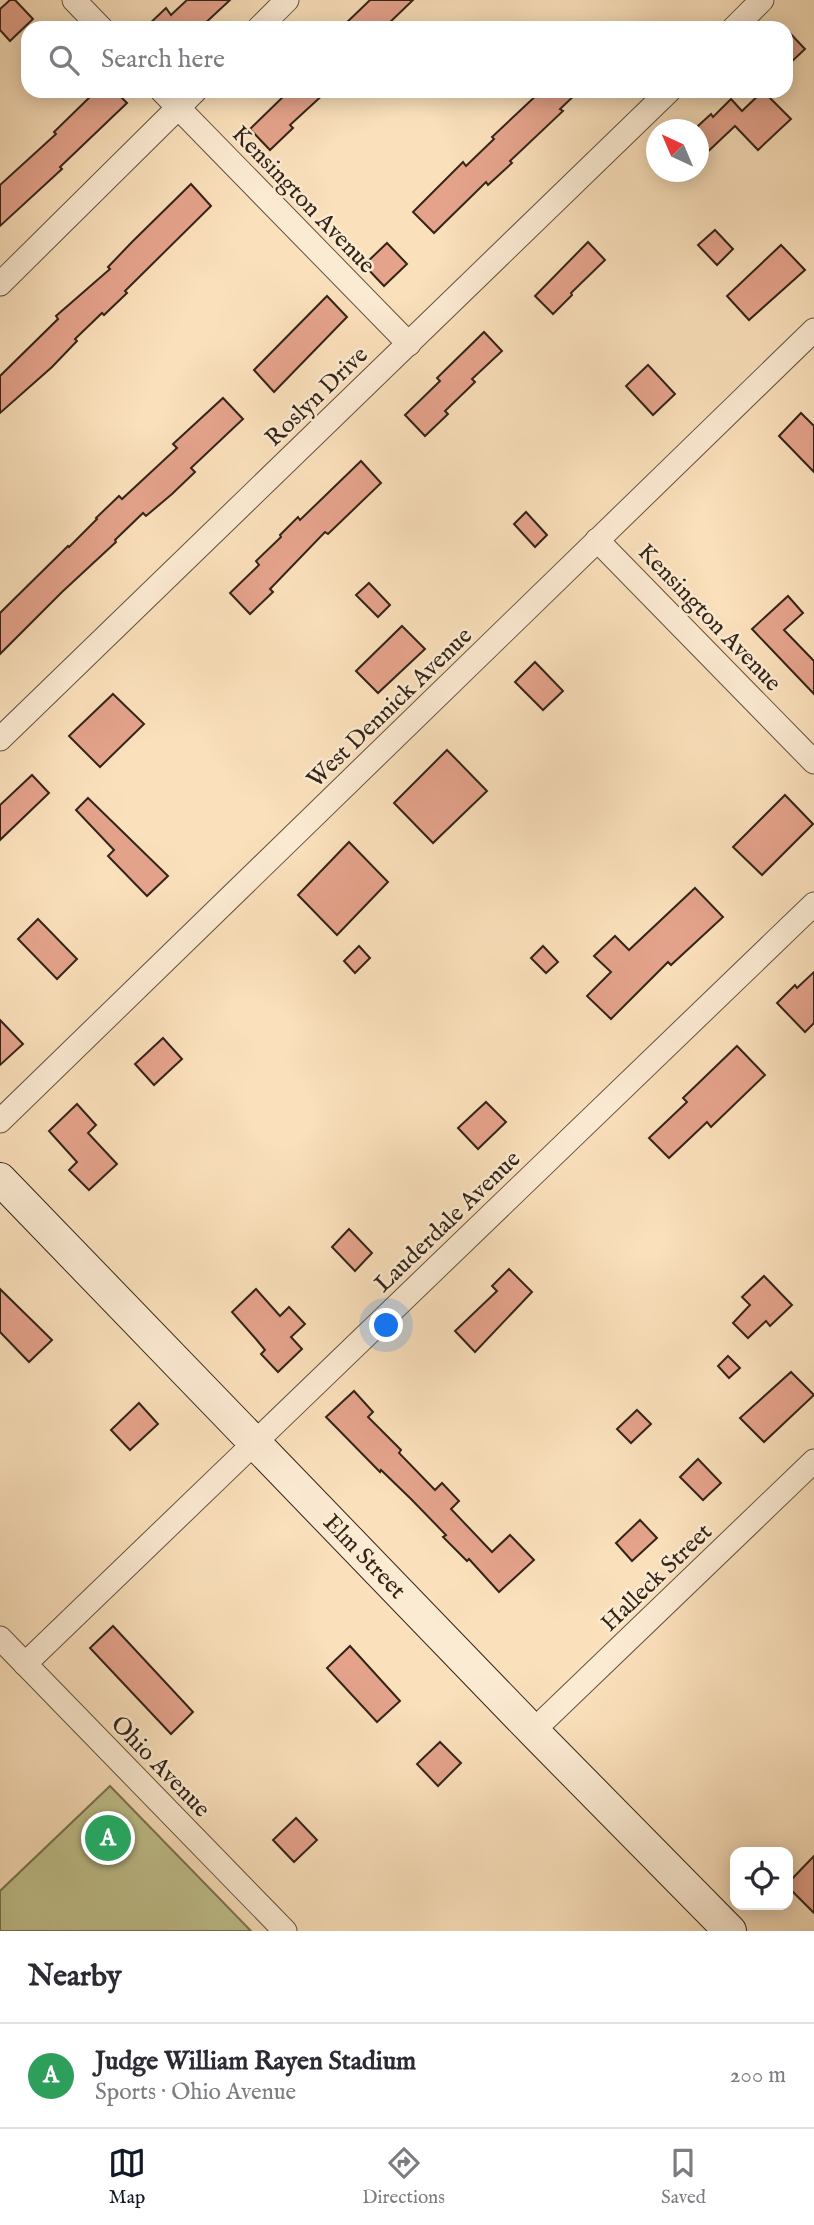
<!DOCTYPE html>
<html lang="en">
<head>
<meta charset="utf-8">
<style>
	body { margin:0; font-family:"IM FELL English",serif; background:#f2f2f3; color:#2b2b33 }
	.controls { position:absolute; right:21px; bottom:21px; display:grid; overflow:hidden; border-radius:14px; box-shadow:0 4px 18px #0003 }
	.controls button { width:63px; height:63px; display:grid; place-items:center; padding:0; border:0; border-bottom:2px solid #e1e1e2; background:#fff; color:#2b2b33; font:35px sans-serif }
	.compass { position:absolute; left:646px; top:119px; width:63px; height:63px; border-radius:50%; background:#fff; box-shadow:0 4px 18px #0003; rotate:316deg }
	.you { position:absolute; left:387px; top:1326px; width:24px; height:24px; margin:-18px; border:5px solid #fff; border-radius:50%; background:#1a73e8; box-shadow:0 0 0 10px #1a73e833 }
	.badge { display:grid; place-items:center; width:46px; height:46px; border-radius:50%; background:#111827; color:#fff; font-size:23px; font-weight:700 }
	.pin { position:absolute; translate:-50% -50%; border:4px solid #fff; box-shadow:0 2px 7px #0006 }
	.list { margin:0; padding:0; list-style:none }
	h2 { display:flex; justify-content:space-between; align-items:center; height:91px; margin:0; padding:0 28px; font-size:30px }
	h2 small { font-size:23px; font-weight:400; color:#7c7c81 }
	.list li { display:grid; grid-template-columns:46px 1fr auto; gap:21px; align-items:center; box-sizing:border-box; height:105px; padding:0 28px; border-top:2px solid #e1e1e2 }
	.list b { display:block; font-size:26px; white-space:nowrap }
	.list p { margin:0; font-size:23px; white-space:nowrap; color:#7c7c81 }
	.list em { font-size:23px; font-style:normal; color:#7c7c81 }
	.icon { flex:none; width:38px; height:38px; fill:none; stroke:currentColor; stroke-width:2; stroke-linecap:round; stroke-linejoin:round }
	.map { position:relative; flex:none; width:814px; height:1931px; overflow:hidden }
	.search { position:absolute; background:#fff; box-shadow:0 4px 18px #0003; left:21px; right:21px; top:21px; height:77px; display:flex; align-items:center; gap:18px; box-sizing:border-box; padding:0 24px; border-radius:21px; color:#7c7c81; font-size:26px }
	.sheet { height:196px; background:#fff }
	nav { display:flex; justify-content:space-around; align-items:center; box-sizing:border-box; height:98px; border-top:2px solid #e1e1e2; background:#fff; font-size:19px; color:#7c7c81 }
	nav a { display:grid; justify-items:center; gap:4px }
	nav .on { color:#111827 }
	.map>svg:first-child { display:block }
	.green { fill:#c0c28e; stroke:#7a7353; stroke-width:2 }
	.building { fill:#e5a38c; stroke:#332418; stroke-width:2 }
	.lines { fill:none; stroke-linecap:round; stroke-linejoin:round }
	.street-casing { stroke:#655341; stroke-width:25 }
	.secondary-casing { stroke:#332418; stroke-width:34 }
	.street { stroke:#fcebd3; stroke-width:23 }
	.secondary { stroke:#fcebd3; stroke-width:32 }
	.labels { text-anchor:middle; stroke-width:5; stroke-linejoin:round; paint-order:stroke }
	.street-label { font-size:24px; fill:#332418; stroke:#fcebd3 }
</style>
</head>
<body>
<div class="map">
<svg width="814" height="1931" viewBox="0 0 814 1931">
	<rect width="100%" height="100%" fill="#fae0bb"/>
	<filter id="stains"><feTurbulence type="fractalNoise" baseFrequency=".00286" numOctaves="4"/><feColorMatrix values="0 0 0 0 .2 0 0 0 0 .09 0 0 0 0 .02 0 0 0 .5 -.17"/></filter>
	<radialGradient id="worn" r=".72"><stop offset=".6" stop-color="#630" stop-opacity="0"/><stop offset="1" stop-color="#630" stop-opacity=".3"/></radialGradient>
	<polygon class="green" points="110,1786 251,1931 0,1931 0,1891"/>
	<g class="building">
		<polygon points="10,0 15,0 33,19 10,41 0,30 0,9"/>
		<polygon points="187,0 230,0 200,28 145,28 166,8 171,15"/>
		<polygon points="370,0 413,0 384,28 341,28"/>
		<polygon points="786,29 805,49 786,67"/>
		<polygon points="96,91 115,91 127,103 60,167 62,169 0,226 0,185 56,134 54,132"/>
		<polygon points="289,91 327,91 290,125 293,128 270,150 250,129"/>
		<polygon points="541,91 579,91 560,109 563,111 510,161 512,163 488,185 486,182 434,233 413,212 463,162 466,166 494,139 492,137"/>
		<polygon points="763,91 791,119 758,150 735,126 698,161 698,126 711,114 713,117 731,99 742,111"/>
		<polygon points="191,184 211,206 125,291 127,293 104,315 102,313 75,339 77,341 52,367 0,413 0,376 58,319 56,316 110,269 108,267 132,242"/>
		<polygon points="715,230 733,249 717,265 698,245"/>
		<polygon points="588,242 605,260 571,293 572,295 553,314 535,296"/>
		<polygon points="387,243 407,264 384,286 364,265"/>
		<polygon points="781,245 805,270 749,320 727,296"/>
		<polygon points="327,296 347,317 274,392 254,370"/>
		<polygon points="484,332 502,351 472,379 475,382 445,411 448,414 425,436 405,415 440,381 437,378"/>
		<polygon points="648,365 675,394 653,415 626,386"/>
		<polygon points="223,398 243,419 191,468 195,472 172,494 146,516 143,513 115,540 116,542 62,592 0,654 0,613 68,546 69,547 97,519 96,518 119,496 122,499 177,448 173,444"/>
		<polygon points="801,413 814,426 814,472 779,436"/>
		<polygon points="361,461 381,483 328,534 325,532 270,589 273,592 250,614 230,593 259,565 256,561 281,537 280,535 298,517 300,520"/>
		<polygon points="526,512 547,535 535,547 514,524"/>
		<polygon points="369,583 390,605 378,617 356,595"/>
		<polygon points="788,596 803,613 784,630 814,661 814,694 752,629"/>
		<polygon points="402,626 425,649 378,693 356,671"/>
		<polygon points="535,662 563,691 543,710 515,682"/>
		<polygon points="113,694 144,724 100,767 69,736"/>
		<polygon points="447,750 487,791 433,843 394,803"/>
		<polygon points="32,775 49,793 0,840 0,805"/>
		<polygon points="785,795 813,824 762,875 733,847"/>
		<polygon points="88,798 168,876 147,896 108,856 114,850 76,810"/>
		<polygon points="349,842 388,882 337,935 298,895"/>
		<polygon points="695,888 723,917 671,965 668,962 611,1019 587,996 611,972 594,956 615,936 629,950"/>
		<polygon points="38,919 77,959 57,979 18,939"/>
		<polygon points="359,946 370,958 355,973 344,961"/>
		<polygon points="543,946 558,962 546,973 531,958"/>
		<polygon points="814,972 814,1023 805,1032 777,1003 795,985 797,988"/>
		<polygon points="0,1020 23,1044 0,1065"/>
		<polygon points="163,1038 182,1059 154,1085 135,1064"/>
		<polygon points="737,1046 765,1075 711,1127 707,1122 669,1158 649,1138 687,1102 683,1098"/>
		<polygon points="486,1102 506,1122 478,1149 458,1128"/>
		<polygon points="77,1104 96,1125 88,1133 117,1164 89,1190 69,1170 77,1162 49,1131"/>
		<polygon points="349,1229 372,1253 355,1271 332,1247"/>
		<polygon points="509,1269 532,1292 475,1352 455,1331 497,1291 492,1286"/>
		<polygon points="764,1276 792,1305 770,1326 766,1321 748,1338 733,1323 750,1305 742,1297"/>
		<polygon points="0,1289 52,1340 29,1362 0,1332"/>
		<polygon points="256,1289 280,1316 289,1307 305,1324 291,1337 302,1349 278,1372 261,1354 265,1350 256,1339 232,1312"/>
		<polygon points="728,1356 740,1368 729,1378 718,1366"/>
		<polygon points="791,1372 814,1395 764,1442 740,1418"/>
		<polygon points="354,1391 373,1412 368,1417 401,1450 399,1453 435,1490 442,1483 459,1501 451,1509 492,1552 510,1535 534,1560 499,1592 469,1559 467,1561 443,1537 446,1535 411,1499 381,1470 380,1472 326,1417"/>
		<polygon points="139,1403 158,1424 130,1450 111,1430"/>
		<polygon points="637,1410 651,1424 631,1443 617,1429"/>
		<polygon points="698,1459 721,1483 703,1500 680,1477"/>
		<polygon points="640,1520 657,1538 632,1561 616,1543"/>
		<polygon points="113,1626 193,1712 171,1734 90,1648"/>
		<polygon points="350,1646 400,1701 377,1722 327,1668"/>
		<polygon points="440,1742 461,1763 438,1786 417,1764"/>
		<polygon points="296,1818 317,1840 294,1862 273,1840"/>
		<polygon points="814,1856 814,1913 788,1887 788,1883"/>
	</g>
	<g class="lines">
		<g class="street-casing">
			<g id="street">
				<polyline points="74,0 101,28"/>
				<polyline points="259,28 287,0"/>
				<polyline points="734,28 762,0"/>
				<polyline points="162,91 409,344"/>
				<polyline points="0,284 195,91"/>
				<polyline points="597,540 814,762"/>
				<polyline points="0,739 669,91"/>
				<polyline points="0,1121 814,330"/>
				<polyline points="0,1638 285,1931"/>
				<polyline points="25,1664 814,904"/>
				<polyline points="533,1731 814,1461"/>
			</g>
		</g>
		<g class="secondary-casing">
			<polyline id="secondary" points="0,1179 533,1731 730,1931"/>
		</g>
		<use href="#street" class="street"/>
		<use href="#secondary" class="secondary"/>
	</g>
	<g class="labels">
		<g class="street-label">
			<text transform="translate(304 199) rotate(46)" y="8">Kensington Avenue</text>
			<text transform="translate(316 396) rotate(-44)" y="8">Roslyn Drive</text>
			<text transform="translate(710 617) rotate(46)" y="8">Kensington Avenue</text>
			<text transform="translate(389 707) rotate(-44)" y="8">West Dennick Avenue</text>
			<text transform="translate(447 1221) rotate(-44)" y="8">Lauderdale Avenue</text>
			<text transform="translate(365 1556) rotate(46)" y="8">Elm Street</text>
			<text transform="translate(656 1577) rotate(-44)" y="8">Halleck Street</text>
			<text transform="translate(161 1766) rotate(46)" y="8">Ohio Avenue</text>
		</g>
	</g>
	<rect width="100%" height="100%" filter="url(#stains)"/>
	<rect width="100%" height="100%" fill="url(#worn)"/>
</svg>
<div class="controls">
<button><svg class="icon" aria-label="locate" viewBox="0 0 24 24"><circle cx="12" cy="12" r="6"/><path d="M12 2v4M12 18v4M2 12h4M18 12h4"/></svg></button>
</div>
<svg class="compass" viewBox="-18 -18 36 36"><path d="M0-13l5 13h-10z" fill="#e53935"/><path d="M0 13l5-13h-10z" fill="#7c7c81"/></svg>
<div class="you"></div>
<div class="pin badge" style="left:108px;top:1838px;background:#2e9e5b">A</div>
<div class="search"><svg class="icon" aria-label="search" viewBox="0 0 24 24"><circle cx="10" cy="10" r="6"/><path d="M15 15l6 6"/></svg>Search here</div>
</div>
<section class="sheet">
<h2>Nearby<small></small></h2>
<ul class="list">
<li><span class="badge" style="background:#2e9e5b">A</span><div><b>Judge William Rayen Stadium</b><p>Sports · Ohio Avenue</p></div><em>200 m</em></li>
</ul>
</section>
<nav>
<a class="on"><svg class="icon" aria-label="map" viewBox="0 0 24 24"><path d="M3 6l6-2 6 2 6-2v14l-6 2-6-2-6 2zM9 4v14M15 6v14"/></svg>Map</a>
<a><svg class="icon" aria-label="directions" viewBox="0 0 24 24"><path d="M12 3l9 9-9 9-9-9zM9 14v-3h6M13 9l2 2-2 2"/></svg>Directions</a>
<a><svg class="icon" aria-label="saved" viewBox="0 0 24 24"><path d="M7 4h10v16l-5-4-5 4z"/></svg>Saved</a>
</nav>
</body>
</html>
